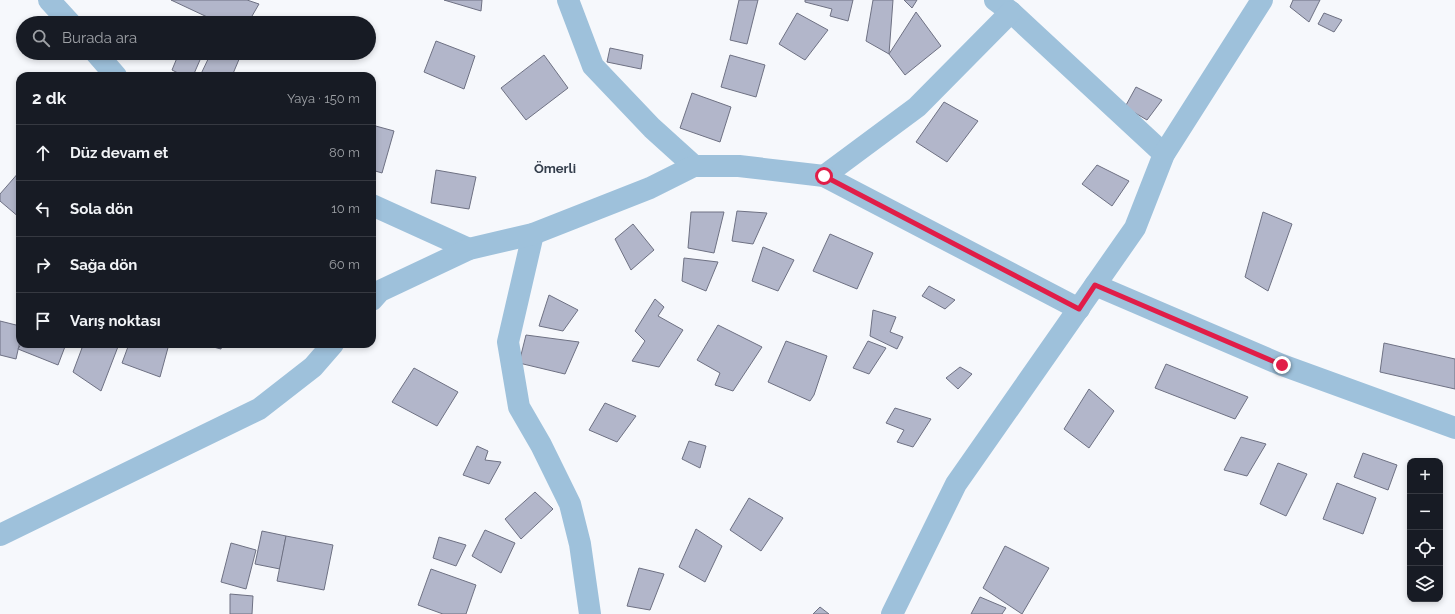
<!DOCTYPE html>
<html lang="tr">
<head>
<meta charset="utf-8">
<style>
	body { margin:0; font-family:Raleway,sans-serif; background:#20242c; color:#f1f3f6 }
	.controls { position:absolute; right:12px; bottom:12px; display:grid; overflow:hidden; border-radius:8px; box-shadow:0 2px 6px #0003 }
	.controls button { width:36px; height:36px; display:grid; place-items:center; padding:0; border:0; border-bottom:1px solid #363941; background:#171b24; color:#f1f3f6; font:20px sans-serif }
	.stop { position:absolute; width:12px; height:12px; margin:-9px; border:3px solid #e11d48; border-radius:50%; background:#fff }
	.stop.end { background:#e11d48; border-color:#fff; box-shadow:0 1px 4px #0008 }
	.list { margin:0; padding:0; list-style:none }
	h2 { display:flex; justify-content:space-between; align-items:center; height:52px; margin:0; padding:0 16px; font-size:17px }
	h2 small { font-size:13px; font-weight:400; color:#9ea1a6 }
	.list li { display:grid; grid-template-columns:26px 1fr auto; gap:12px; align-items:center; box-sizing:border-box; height:56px; padding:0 16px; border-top:1px solid #363941 }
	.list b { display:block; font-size:15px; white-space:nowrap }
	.list em { font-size:13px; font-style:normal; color:#9ea1a6 }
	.icon { flex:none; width:22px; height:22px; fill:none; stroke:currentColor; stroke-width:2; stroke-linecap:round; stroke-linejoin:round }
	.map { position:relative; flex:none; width:1455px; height:614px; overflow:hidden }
	.search { position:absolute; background:#171b24; box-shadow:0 2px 6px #0003; left:16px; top:16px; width:360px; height:44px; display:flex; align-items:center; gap:10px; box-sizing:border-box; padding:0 14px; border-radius:22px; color:#9ea1a6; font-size:15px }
	.panel { position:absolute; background:#171b24; box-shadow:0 2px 6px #0003; left:16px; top:72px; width:360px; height:276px; border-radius:12px }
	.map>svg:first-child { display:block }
	.building { fill:#b2b6ca; stroke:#6e7183 }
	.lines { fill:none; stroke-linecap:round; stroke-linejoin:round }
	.minor { stroke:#9ec1db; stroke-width:22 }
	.tertiary { stroke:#9ec1db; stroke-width:22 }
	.route { stroke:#e11d48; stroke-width:5 }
	.labels { text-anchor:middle; stroke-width:3.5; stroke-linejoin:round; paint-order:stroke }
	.quarter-label { font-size:13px; font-weight:bold; fill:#343e4c; stroke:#f6f8fc }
</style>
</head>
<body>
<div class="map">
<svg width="1455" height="614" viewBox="0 0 1455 614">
	<rect width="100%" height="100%" fill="#f6f8fc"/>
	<g class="building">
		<polygon points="171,0 247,0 259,4 248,23 220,23"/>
		<polygon points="444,0 482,0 481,11"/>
		<polygon points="739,0 758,0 747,44 730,40"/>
		<polygon points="805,0 853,0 848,21 830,16 832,9 805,2"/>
		<polygon points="873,0 893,0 889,54 866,41"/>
		<polygon points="904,0 917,0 912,8"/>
		<polygon points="1293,0 1320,0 1309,22 1290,7"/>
		<polygon points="916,12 941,46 905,75 889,54"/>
		<polygon points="797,13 828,30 805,60 779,44"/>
		<polygon points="1324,13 1342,20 1334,32 1318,24"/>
		<polygon points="436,41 475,56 464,89 424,72"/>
		<polygon points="610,48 643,55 641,69 607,62"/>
		<polygon points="179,53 203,53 193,76 184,76 172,70"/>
		<polygon points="211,53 230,53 240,57 232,76 200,76"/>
		<polygon points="544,55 568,88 526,120 501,88"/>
		<polygon points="730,55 765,65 756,97 721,87"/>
		<polygon points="1136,87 1162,100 1147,120 1125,107"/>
		<polygon points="692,93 731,107 720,142 680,128"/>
		<polygon points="944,102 978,121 947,162 916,142"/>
		<polygon points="372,125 394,131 382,173 372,170"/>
		<polygon points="1097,165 1129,181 1112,206 1082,184"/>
		<polygon points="436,170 476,177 469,209 431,203"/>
		<polygon points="20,171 20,218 0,201 0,194"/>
		<polygon points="737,211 767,213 753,244 732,241"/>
		<polygon points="691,212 724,212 714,253 688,248"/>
		<polygon points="1263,212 1292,224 1268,291 1245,277"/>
		<polygon points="633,224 654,250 631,270 615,239"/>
		<polygon points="830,234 873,253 857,289 813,271"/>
		<polygon points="763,247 794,260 778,291 752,281"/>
		<polygon points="684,258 718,262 706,291 682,281"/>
		<polygon points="929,286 955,300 945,309 922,296"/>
		<polygon points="549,295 578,310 563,331 539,326"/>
		<polygon points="655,299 664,307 658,316 683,330 659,367 632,361 645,341 635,331"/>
		<polygon points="873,310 896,317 890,332 903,337 897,349 870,336"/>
		<polygon points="0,321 20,326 20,341 16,359 0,355"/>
		<polygon points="718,325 762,347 733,391 715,385 720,373 697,360"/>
		<polygon points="526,335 579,342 565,374 519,363"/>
		<polygon points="786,341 827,356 814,395 810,401 768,382"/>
		<polygon points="868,341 886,348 869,374 853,368"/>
		<polygon points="1384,343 1455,359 1455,389 1380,372"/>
		<polygon points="21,344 66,344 58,365 18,349"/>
		<polygon points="70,344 119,344 101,391 73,372 82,348"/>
		<polygon points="129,344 169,344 160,377 122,363"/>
		<polygon points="202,344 222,344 221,349"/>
		<polygon points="1166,364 1248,397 1235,419 1155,388"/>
		<polygon points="960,367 972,374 958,389 946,378"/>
		<polygon points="414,368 458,392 437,426 392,402"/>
		<polygon points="1089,389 1114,411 1089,448 1064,429"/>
		<polygon points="605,403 636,416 617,442 589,430"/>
		<polygon points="895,408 931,419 913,447 897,442 904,430 886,423"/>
		<polygon points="1241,437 1266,444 1247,476 1224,470"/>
		<polygon points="689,441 706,446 700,468 682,459"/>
		<polygon points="477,446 488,451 485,460 501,462 489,484 463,475"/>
		<polygon points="1363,453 1397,465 1388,490 1354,477"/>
		<polygon points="1278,463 1307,474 1286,516 1260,504"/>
		<polygon points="1337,483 1376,498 1363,534 1323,519"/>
		<polygon points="535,492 553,509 521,539 505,519"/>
		<polygon points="749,498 783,518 761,551 730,530"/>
		<polygon points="696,529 722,546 705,582 679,567"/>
		<polygon points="485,530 515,543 501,573 472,556"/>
		<polygon points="262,531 286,536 280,569 255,564"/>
		<polygon points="286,536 333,545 324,590 277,581"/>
		<polygon points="439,537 466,545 456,566 433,558"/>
		<polygon points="231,543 256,550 246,589 221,582"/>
		<polygon points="1005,546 1049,568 1022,614 983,588"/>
		<polygon points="639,568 664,574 650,610 627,606"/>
		<polygon points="431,569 476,585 466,614 443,614 418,605"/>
		<polygon points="230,594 253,596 252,614 230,614"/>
		<polygon points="980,597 1006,608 1002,614 971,614"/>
		<polygon points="820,607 829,614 813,614"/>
	</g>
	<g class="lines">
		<g class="minor">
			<polyline points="49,0 70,23"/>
			<polyline points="568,0 593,66 652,128 694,166"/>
			<polyline points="995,0 1011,12 1164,154"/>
			<polyline points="96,53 116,76"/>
			<polyline points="824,176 917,107 1011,12"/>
			<polyline points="372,205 469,249"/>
			<polyline points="533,234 508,342 519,407 541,445 570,504 580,544 590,614"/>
			<polyline points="1095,285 1282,365 1455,428"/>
			<polyline points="372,300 380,291 469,249 533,234 650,188 694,166 739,166 824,176 1079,309"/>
			<polyline points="0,535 259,409 313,367 333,344"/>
		</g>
		<polyline class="tertiary" points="892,614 956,484 1135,228 1164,154 1262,0"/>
	</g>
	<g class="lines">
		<polyline class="route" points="824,176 1079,309 1095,285 1282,365"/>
	</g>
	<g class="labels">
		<g class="quarter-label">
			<text x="555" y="173">Ömerli</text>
		</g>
	</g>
</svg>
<div class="controls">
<button>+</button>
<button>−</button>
<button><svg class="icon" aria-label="locate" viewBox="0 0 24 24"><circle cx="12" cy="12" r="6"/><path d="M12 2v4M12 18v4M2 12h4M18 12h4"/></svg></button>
<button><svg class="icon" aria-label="layers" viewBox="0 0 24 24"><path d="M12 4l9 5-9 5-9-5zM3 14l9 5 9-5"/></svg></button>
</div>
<div class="stop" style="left:824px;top:176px"></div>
<div class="stop end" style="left:1282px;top:365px"></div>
<div class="search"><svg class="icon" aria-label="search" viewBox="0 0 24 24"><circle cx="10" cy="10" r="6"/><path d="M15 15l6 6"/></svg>Burada ara</div>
<section class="panel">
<h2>2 dk<small>Yaya · 150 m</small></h2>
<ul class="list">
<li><svg class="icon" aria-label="ahead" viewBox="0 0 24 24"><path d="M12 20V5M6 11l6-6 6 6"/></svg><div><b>Düz devam et</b></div><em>80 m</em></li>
<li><svg class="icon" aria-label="left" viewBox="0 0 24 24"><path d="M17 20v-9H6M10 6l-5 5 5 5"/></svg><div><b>Sola dön</b></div><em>10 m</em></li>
<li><svg class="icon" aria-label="right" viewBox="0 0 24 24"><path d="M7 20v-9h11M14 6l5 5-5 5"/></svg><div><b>Sağa dön</b></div><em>60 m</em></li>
<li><svg class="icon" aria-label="arrive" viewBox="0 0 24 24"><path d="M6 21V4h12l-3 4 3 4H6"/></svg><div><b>Varış noktası</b></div></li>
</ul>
</section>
</div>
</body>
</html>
